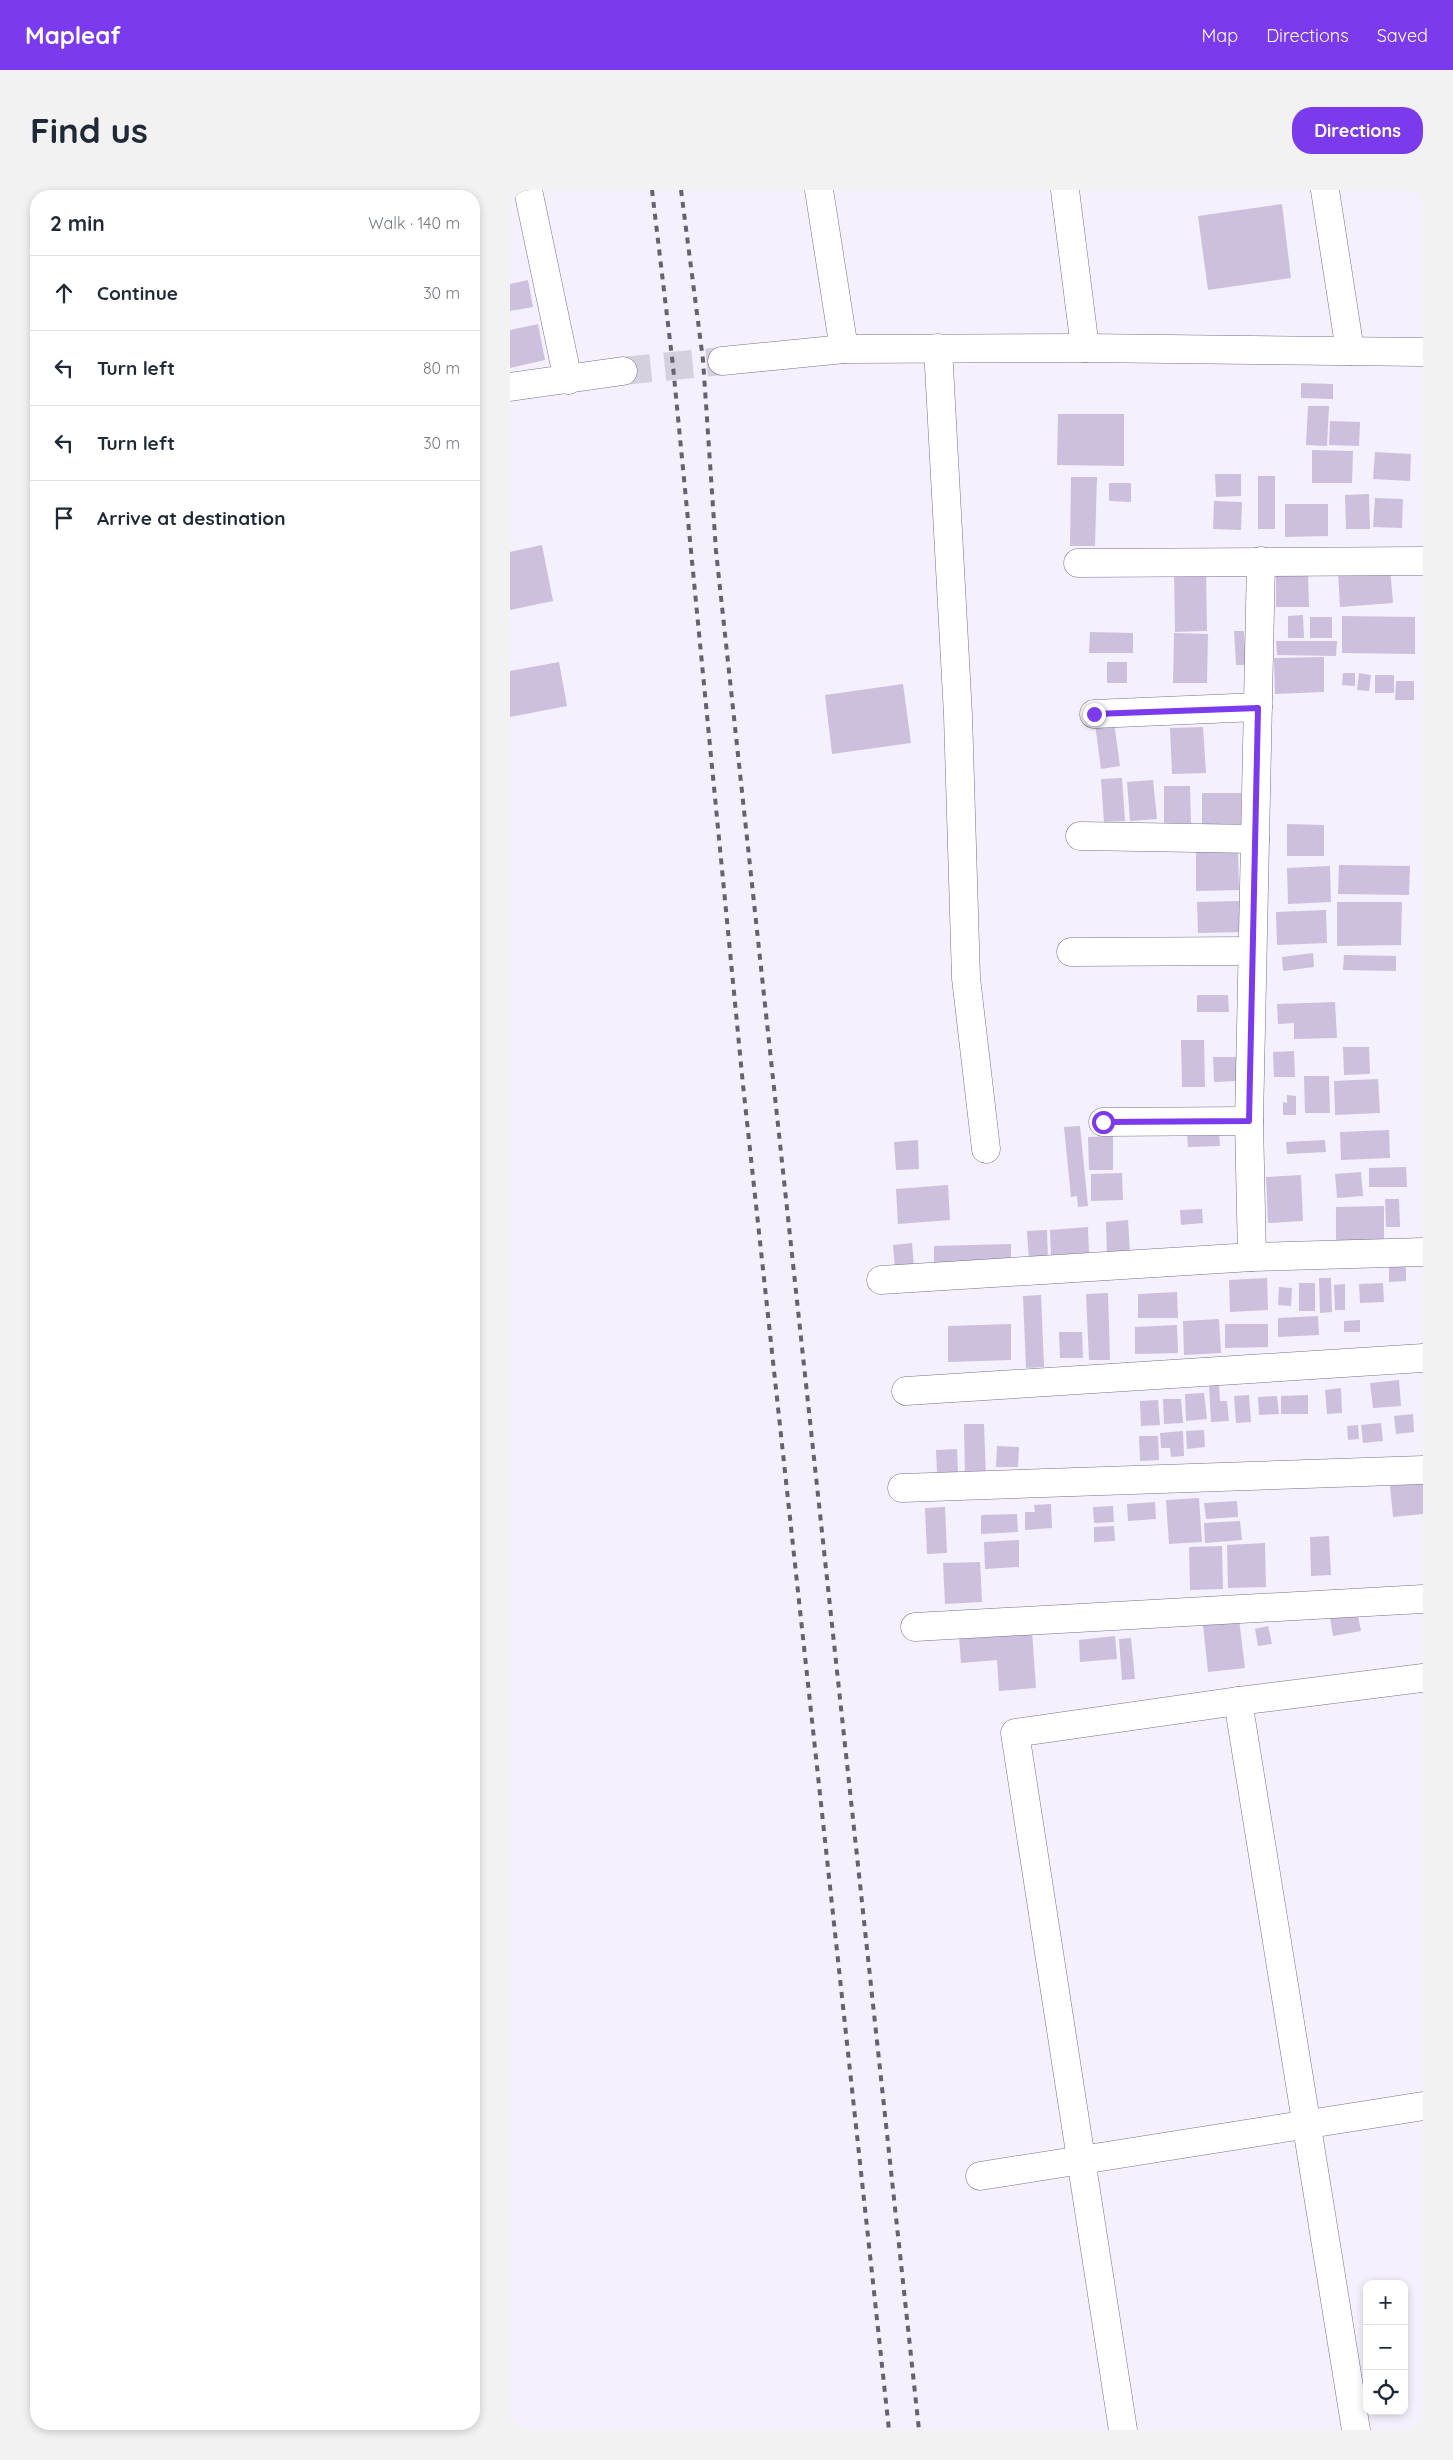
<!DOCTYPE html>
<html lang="en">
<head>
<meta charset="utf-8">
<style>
	body { margin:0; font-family:Quicksand,sans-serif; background:#f2f2f3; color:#1f2937 }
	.controls { position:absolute; right:15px; bottom:15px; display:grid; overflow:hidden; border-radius:10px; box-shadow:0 2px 8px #0003 }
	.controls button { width:45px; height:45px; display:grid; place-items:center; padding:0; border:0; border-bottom:1px solid #e0e1e3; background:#fff; color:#1f2937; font:25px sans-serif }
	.stop { position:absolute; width:15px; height:15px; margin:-11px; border:4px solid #7c3aed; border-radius:50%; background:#fff }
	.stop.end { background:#7c3aed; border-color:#fff; box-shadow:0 1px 5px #0008 }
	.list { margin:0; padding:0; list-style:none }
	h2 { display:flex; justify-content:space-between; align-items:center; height:65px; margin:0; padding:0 20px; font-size:21px }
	h2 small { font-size:16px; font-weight:400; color:#747a83 }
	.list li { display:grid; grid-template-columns:32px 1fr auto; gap:15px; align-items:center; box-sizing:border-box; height:75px; padding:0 20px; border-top:1px solid #e0e1e3 }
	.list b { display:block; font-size:19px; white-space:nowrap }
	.list em { font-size:16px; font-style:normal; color:#747a83 }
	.icon { flex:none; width:28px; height:28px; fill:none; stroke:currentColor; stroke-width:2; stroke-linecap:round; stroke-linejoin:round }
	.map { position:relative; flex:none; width:913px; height:2240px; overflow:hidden; border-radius:20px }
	header { display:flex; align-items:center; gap:30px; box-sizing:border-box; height:70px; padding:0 25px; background:#7c3aed; color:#fff }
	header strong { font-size:24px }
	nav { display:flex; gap:28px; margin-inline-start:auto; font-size:18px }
	.intro { display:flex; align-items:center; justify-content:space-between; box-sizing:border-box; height:120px; padding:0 30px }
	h1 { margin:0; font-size:35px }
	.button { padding:12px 22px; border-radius:20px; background:#7c3aed; color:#fff; font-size:18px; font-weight:700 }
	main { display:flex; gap:30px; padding:0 30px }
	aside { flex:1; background:#fff; border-radius:20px; box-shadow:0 2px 8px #0003 }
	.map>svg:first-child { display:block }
	.building { fill:#cdbfde }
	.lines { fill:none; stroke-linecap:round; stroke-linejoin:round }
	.minor-tunnel { stroke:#d5d0dd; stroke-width:28; stroke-dasharray:28 14; stroke-linecap:butt }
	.minor-casing { stroke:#7b6e8a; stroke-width:29 }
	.minor { stroke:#fff; stroke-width:28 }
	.rail { stroke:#67616d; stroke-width:4; stroke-dasharray:6 6; stroke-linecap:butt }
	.route { stroke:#7c3aed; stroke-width:6 }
</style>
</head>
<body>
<header>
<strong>Mapleaf</strong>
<nav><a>Map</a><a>Directions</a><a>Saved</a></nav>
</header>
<div class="intro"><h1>Find us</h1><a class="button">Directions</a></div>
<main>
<aside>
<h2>2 min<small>Walk · 140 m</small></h2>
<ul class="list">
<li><svg class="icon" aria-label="ahead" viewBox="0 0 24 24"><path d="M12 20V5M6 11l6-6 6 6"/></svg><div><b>Continue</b></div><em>30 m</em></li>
<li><svg class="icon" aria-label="left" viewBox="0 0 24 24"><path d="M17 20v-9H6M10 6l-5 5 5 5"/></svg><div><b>Turn left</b></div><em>80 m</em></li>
<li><svg class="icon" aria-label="left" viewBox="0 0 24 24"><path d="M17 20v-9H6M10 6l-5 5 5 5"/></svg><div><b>Turn left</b></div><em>30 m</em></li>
<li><svg class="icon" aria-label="arrive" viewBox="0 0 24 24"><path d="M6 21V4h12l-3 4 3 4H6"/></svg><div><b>Arrive at destination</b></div></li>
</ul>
</aside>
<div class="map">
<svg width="913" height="2240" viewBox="0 0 913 2240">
	<rect width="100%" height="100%" fill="#f5f0fd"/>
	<g class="building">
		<polygon points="772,14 781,88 698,100 688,26"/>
		<polygon points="18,90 23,117 0,121 0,94"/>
		<polygon points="28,134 35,170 0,178 0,140"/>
		<polygon points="791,193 823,194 823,209 791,208"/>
		<polygon points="798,216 819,216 817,256 796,255"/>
		<polygon points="548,224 614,224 614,276 547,275"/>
		<polygon points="820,231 850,232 849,256 819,255"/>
		<polygon points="802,260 843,261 842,293 802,293"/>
		<polygon points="865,262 901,264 900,291 863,289"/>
		<polygon points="705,284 731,284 731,306 706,307"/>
		<rect x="748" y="286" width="17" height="53"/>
		<polygon points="561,287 587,287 585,356 560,356"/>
		<polygon points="599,293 621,293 621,312 599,311"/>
		<polygon points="859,304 860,339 836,339 835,305"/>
		<polygon points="865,308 893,309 892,338 863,337"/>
		<polygon points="704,311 732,312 731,340 703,339"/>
		<polygon points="775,314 818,314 818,346 775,347"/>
		<polygon points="32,355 43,411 0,420 0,362"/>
		<polygon points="696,378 697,441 665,442 664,379"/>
		<polygon points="880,378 883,413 830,417 828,382"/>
		<polygon points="766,382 798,382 799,417 766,417"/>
		<polygon points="793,425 794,448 778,448 778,426"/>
		<polygon points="832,426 905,427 905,464 832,463"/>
		<rect x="800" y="427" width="22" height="21"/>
		<polygon points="724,441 734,441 736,475 726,475"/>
		<polygon points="580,442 623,443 623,463 579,463"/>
		<polygon points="664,443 698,444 697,493 663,493"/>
		<polygon points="766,451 827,451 826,466 767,465"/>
		<polygon points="814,467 814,502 765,504 764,468"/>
		<polygon points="49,472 57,516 0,527 0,481"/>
		<rect x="597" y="472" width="20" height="21"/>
		<polygon points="833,483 845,483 845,496 832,495"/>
		<polygon points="849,483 861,485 859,501 847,500"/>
		<rect x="865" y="485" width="19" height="18"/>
		<polygon points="886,491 904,491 904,510 885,510"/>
		<polygon points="393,494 401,553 322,564 315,505"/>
		<polygon points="604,532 610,576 591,579 585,534"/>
		<polygon points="693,537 696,583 662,584 660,538"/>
		<polygon points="612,588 615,631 594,632 591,589"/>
		<polygon points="643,590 647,629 620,631 617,592"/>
		<polygon points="654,596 680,596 681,633 654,634"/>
		<rect x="692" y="603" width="39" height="31"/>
		<polygon points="777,634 814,635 814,666 777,666"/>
		<polygon points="728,661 729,700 686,701 686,662"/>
		<polygon points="829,675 900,676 899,705 828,704"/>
		<polygon points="820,676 821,712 778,714 777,678"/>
		<polygon points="730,711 731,742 688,743 687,712"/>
		<polygon points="827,712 892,712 891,755 827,756"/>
		<polygon points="816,720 817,753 767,755 766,722"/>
		<polygon points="803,763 804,777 773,781 772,767"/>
		<polygon points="834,765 886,766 886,781 833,780"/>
		<polygon points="687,805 718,805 719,822 687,822"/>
		<polygon points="825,812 827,848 784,849 784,833 768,834 767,814"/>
		<polygon points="671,850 694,850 695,897 672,897"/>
		<polygon points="833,857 859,857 860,884 834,885"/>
		<polygon points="784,861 785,887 764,887 763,862"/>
		<polygon points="703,867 726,867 727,891 704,892"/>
		<polygon points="794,886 819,886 820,923 795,923"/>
		<polygon points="868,889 870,923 825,925 824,891"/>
		<polygon points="777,905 786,906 786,925 773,925 773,912 777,913"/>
		<polygon points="570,936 578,1016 568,1017 567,1006 561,1007 554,937"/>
		<polygon points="879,940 880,968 831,970 830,942"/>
		<polygon points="709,941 710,956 678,957 677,943"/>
		<polygon points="603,946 603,980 579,980 578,947"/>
		<polygon points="408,950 409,979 386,980 384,952"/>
		<polygon points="815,950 816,962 777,964 776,952"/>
		<polygon points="896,977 897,997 859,997 859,978"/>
		<polygon points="851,982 853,1006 827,1008 825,984"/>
		<polygon points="612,983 613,1010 581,1011 581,984"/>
		<polygon points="791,985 793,1031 758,1033 756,987"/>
		<polygon points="438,995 440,1030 388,1034 386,999"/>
		<polygon points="875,1009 889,1009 890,1037 876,1037"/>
		<polygon points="874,1016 874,1050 826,1051 826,1017"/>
		<polygon points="692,1019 693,1033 671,1035 670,1020"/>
		<polygon points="618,1030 620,1063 597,1065 596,1032"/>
		<polygon points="578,1037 579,1063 541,1065 540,1040"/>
		<polygon points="537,1040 538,1070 519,1072 517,1041"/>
		<polygon points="402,1053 404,1078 385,1079 383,1055"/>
		<polygon points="501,1054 501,1078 424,1080 424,1056"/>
		<polygon points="896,1074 896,1091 879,1092 879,1075"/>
		<polygon points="757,1088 758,1120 720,1122 719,1090"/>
		<polygon points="809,1088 821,1088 822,1122 810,1123"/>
		<rect x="789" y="1093" width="16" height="28"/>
		<polygon points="873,1093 874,1112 850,1113 849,1094"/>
		<polygon points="835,1094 835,1120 825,1120 824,1095"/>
		<polygon points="769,1097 782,1098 781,1116 768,1115"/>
		<polygon points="667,1102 668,1128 628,1128 628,1104"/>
		<polygon points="598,1103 600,1170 579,1170 576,1104"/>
		<polygon points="531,1105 534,1177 516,1178 513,1106"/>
		<polygon points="808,1126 809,1145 768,1147 768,1128"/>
		<polygon points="709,1129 711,1163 674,1165 673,1131"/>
		<polygon points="850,1130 850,1142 834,1142 834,1131"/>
		<polygon points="501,1134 501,1170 438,1172 438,1136"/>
		<polygon points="715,1134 758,1134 758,1157 715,1158"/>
		<polygon points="667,1135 668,1163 625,1164 625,1137"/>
		<polygon points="549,1142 572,1142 573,1168 550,1168"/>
		<polygon points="889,1190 891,1216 863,1218 860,1193"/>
		<polygon points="699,1195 709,1195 710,1211 717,1211 719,1231 701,1232"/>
		<polygon points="831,1198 832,1223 817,1224 815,1200"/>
		<polygon points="694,1203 697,1229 676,1231 675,1204"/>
		<polygon points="739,1205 741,1232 726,1233 724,1206"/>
		<polygon points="798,1205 798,1224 771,1224 771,1206"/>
		<polygon points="767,1206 769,1224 749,1225 748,1207"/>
		<polygon points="653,1209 671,1209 673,1233 654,1234"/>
		<polygon points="648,1210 650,1235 631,1236 630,1211"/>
		<polygon points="903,1224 904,1242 886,1244 884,1226"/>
		<polygon points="871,1233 873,1251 853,1253 851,1235"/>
		<polygon points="454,1234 474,1234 476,1288 455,1289"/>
		<polygon points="848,1235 849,1249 838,1250 837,1236"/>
		<polygon points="694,1240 695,1257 677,1259 676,1241"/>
		<polygon points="673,1241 674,1266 661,1267 660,1258 651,1258 650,1243"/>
		<polygon points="629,1246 648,1246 649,1270 630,1271"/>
		<polygon points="487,1256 509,1257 508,1277 486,1277"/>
		<polygon points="447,1259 448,1283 427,1284 426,1260"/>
		<polygon points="913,1293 913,1324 883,1327 880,1296"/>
		<polygon points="689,1308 692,1352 659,1354 656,1310"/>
		<polygon points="727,1311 728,1327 696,1329 694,1313"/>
		<polygon points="645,1312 646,1329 618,1331 617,1314"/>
		<polygon points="541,1314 542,1338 515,1340 515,1322 525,1322 524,1315"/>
		<polygon points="603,1316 604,1332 584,1333 583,1317"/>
		<polygon points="435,1317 437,1363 417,1364 415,1318"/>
		<polygon points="507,1324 508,1342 471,1344 471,1325"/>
		<polygon points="730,1331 732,1350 695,1353 694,1333"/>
		<polygon points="604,1336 605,1351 584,1352 584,1337"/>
		<polygon points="819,1346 821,1385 801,1386 800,1347"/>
		<polygon points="509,1350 509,1377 475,1379 474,1352"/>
		<polygon points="755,1353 756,1397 718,1398 717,1355"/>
		<polygon points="712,1356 713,1399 680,1400 679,1357"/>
		<polygon points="470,1372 472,1412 435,1414 433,1373"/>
		<polygon points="846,1416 851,1441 823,1446 819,1421"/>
		<polygon points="728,1421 735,1478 698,1482 692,1425"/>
		<polygon points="758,1436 762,1454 748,1456 745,1439"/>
		<polygon points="522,1441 526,1498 489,1501 487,1470 451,1473 449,1447"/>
		<polygon points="605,1446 607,1469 570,1472 569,1450"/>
		<polygon points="621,1448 625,1489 612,1490 609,1449"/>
	</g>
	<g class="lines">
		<polyline class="minor-tunnel" points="113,181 212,171"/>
		<g class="minor-casing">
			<g id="minor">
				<polyline points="18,0 58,190"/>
				<polyline points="309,0 334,159"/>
				<polyline points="555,0 575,158"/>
				<polyline points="815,0 840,161"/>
				<polyline points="428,158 448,525 456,788 476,959"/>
				<polyline points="212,171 334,159 575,158 913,162"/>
				<polyline points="0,197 113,181"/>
				<polyline points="568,373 913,371"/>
				<polyline points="584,524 748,517"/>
				<polyline points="570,646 745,649"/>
				<polyline points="561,762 742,761"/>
				<polyline points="593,932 739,931"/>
				<polyline points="742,1067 739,931 751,371"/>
				<polyline points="371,1090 742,1067 913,1062"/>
				<polyline points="396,1201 913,1168"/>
				<polyline points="392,1298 913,1280"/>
				<polyline points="405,1437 913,1409"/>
				<polyline points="728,1511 846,2240"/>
				<polyline points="470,1986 913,1916"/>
				<polyline points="613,2240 505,1543 728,1511 913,1488"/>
			</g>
		</g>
		<use href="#minor" class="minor"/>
		<g class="rail">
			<polyline points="142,0 163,176 233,895 379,2240"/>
			<polyline points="171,0 193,170 206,361 409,2240"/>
		</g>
	</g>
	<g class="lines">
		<polyline class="route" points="584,524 748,518 739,931 593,932"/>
	</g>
</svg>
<div class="controls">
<button>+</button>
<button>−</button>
<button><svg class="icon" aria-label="locate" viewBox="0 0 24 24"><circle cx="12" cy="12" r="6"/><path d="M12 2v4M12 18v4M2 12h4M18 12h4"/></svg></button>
</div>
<div class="stop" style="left:593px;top:932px"></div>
<div class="stop end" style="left:584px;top:524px"></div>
</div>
</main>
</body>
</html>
